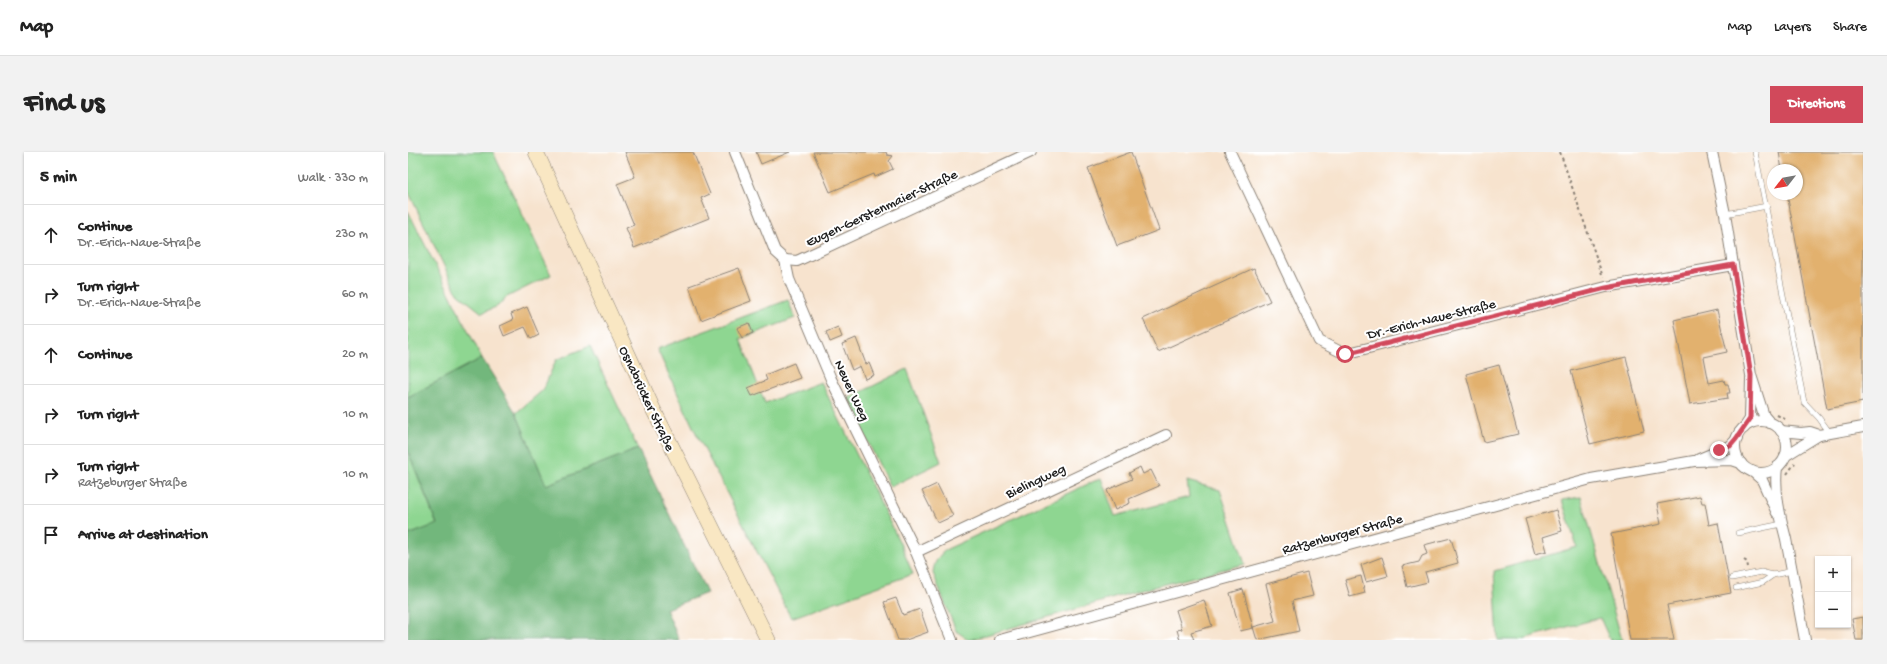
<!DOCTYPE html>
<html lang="en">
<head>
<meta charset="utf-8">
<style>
	body { margin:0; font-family:"Gochi Hand",sans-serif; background:#f2f2f2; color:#222 }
	.controls { position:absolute; right:12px; bottom:12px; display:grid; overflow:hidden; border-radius:0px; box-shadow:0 1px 3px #0004 }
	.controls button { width:36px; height:36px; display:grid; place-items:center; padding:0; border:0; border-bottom:1px solid #e0e0e0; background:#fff; color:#222; font:20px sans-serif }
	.compass { position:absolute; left:1359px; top:12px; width:36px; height:36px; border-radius:50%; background:#fff; box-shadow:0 1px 3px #0004; rotate:239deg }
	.stop { position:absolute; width:12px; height:12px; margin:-9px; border:3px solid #d1495b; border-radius:50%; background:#fff }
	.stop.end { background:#d1495b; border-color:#fff; box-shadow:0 1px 4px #0008 }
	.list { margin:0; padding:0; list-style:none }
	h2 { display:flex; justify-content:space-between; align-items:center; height:52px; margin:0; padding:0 16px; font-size:17px }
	h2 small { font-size:13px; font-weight:400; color:#767676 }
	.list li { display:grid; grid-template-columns:26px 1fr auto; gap:12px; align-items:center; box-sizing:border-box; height:60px; padding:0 16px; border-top:1px solid #e0e0e0 }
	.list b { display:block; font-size:15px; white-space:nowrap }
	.list p { margin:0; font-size:13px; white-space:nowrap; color:#767676 }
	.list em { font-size:13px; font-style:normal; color:#767676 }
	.icon { flex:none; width:22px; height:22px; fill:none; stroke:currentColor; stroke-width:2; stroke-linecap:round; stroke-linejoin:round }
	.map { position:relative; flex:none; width:1455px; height:488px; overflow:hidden; border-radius:0px }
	header { display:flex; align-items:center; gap:24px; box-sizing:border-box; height:56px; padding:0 20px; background:#fff; border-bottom:1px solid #e0e0e0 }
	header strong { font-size:19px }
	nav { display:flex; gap:22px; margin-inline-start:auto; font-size:14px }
	.intro { display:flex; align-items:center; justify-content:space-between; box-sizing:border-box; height:96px; padding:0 24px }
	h1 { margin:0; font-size:28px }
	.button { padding:10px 18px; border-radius:0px; background:#d1495b; color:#fff; font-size:14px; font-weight:700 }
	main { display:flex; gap:24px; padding:0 24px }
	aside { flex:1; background:#fff; border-radius:0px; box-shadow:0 1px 3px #0004 }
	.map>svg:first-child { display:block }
	.green { fill:#8ed691; stroke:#557956 }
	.forest { fill:#72b77b; stroke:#476a4c }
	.building { fill:#e2b16e }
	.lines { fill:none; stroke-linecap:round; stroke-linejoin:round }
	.service-casing { stroke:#8a8075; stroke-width:6 }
	.minor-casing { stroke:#8a8075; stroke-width:12 }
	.secondary-casing { stroke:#8a8075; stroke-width:16 }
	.path { stroke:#8a8075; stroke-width:2; stroke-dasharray:3 3; stroke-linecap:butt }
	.service { stroke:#fff; stroke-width:5 }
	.minor { stroke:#fff; stroke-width:10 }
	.secondary { stroke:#f9e7c3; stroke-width:15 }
	.route { stroke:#d1495b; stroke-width:5 }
	.labels { text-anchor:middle; stroke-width:4; stroke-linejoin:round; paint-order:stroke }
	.street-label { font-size:14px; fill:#1c1c1c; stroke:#fff }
</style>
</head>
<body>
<header>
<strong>Map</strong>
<nav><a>Map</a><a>Layers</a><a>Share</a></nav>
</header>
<div class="intro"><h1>Find us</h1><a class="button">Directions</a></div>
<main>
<aside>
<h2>5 min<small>Walk · 330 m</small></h2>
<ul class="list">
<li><svg class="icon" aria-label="ahead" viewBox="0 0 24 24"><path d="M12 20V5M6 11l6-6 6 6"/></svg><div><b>Continue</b><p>Dr.-Erich-Naue-Straße</p></div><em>230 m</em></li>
<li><svg class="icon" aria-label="right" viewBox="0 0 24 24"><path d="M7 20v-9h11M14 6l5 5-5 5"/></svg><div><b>Turn right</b><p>Dr.-Erich-Naue-Straße</p></div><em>60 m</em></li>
<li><svg class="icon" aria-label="ahead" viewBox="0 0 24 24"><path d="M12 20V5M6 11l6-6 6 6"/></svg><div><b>Continue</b></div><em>20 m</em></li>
<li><svg class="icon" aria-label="right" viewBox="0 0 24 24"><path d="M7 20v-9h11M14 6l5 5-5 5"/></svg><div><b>Turn right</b></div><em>10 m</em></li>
<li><svg class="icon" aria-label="right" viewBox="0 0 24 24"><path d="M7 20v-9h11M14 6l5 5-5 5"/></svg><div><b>Turn right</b><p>Ratzeburger Straße</p></div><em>10 m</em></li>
<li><svg class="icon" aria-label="arrive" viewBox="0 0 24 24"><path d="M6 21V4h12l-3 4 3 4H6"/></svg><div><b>Arrive at destination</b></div></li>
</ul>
</aside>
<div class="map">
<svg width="1455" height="488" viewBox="0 0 1455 488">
	<rect width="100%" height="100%" fill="#fff"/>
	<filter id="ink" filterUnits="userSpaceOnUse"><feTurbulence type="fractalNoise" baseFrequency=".025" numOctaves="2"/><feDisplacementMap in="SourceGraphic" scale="8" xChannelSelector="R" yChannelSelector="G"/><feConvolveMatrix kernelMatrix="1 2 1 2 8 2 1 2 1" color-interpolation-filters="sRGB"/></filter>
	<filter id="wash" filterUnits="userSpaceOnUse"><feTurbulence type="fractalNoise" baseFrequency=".012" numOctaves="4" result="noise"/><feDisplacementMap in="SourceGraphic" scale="16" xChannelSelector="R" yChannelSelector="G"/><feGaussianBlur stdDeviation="0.9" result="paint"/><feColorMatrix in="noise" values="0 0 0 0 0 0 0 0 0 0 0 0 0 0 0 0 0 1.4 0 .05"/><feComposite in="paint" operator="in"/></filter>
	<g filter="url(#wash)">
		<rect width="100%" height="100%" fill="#f7e3ce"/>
		<g class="green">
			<polygon points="0,0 85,0 143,123 97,146 90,154 74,161 49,141 0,39"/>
			<polygon points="0,59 74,206 0,245"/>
			<polygon points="380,148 387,166 332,187 357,251 413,230 492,391 505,422 383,466 286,277 249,197"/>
			<polygon points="182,194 230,297 138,333 108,261 135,238 148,208"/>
			<polygon points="499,217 533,310 482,335 439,247"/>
			<polygon points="0,299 29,373 0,383"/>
			<path d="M693,326L707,364L781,345L779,329L812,338L837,412L730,439L561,488L548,479L525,421C526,410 530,404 539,397Z"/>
			<polygon points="1173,345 1214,488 1202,488 1192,466 1111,488 1090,488 1086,419 1169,395 1154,348"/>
		</g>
		<polygon class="forest" points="74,206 108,261 138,333 230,297 299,441 258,457 271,488 0,488 0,383 29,372 0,299 0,245"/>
		<g id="blocks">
			<g class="building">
				<polygon points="217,0 285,0 302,42 293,46 301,66 226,96 218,76 226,73 209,32 227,25"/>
				<polygon points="348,0 382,0 353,12"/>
				<polygon points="405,0 478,0 479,3 485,4 481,9 485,17 467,25 466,22 422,40"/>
				<polygon points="723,0 751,78 709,94 680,16"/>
				<polygon points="1371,0 1455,0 1455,250 1419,257 1379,42 1389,42 1389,18 1374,18"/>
				<polygon points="331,116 343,149 293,168 281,134"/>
				<polygon points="846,116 862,149 750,200 735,167"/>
				<polygon points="119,155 131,183 123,187 117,175 96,184 92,174 105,168 103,162"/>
				<polygon points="1309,158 1319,200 1296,205 1301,231 1316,228 1317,232 1320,232 1322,241 1319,241 1320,246 1282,252 1266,168"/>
				<polygon points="341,171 345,181 334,186 329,176"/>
				<polygon points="430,175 434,185 422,190 418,180"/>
				<polygon points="448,186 458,212 461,211 466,223 457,227 452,214 444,218 434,192"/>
				<polygon points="1218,205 1236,279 1182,292 1163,219"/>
				<polygon points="386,211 392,226 344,244 340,236 359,228 357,223"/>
				<polygon points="1091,213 1110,282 1076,290 1058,222"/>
				<polygon points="732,315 735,322 743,318 751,334 721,347 722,351 707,358 699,338 724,327 721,321"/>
				<polygon points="529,332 545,364 530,371 514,339"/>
				<polygon points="1292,344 1294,351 1297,351 1301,373 1310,371 1323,441 1259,453 1266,488 1222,488 1203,382 1253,372 1249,352"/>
				<polygon points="1148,358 1154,379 1135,385 1139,399 1127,402 1117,367"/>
				<polygon points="1043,386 1050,411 1017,420 1020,430 999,435 994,414 1011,410 1014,404 1019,402 1016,393"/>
				<polygon points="974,405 980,424 958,430 953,413"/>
				<polygon points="899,421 905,444 884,449 891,479 849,488 845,475 867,469 858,432"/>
				<polygon points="953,424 957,441 942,445 937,428"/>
				<polygon points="835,437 845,476 832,479 822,441"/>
				<polygon points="488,446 495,463 512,457 520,480 498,488 490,488 476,450"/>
				<polygon points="796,448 804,474 783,480 786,488 772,488 769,478 774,477 768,458"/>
				<polygon points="1455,465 1455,488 1448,488 1444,467"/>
			</g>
		</g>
	</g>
	<g filter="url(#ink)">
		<use href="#blocks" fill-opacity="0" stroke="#8a8075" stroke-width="1"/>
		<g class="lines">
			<g class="service-casing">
				<g id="service">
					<polyline points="1347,0 1396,250 1411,266 1422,281"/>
					<polyline points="1317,62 1359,54"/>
					<polyline points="1330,381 1374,372"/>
					<polyline points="1324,426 1353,420 1365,423 1384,419"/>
					<polyline points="1328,436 1355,430 1365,423"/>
				</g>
			</g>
			<g class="minor-casing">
				<g id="minor">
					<polyline points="327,0 367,99 377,108 381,127 423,227 508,400 544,488"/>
					<polyline points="822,0 911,189 937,202 1198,135 1325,113 1343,223 1356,264 1362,271"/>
					<polyline points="1304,0 1317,62 1325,113"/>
					<polyline points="377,108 389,109 623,0"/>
					<circle cx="1353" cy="295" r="26"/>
					<polyline points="1336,276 1342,267 1343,227"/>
					<polyline points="1373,279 1393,281 1402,280 1411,283 1455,275"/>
					<polyline points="1377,304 1411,283"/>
					<polyline points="1291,307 1322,294 1329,287"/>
					<path d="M1369,315C1366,339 1372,364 1378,387L1397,488"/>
					<polyline points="1344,319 1354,328 1369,361"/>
					<polyline points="508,400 758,283"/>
					<polyline points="592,488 1183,327 1286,309 1324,308 1333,311"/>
				</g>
			</g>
			<g class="secondary-casing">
				<polyline id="secondary" points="128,0 245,257 360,488"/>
			</g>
			<g class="path">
				<polyline points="1152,0 1195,125"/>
				<polyline points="1369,263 1379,268"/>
				<polyline points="1379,322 1387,311"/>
				<polyline points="1336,408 1339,410 1340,415"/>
			</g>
			<use href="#service" class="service"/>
			<use href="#minor" class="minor"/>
			<use href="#secondary" class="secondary"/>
		</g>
	</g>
	<g class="lines" filter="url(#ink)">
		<polyline class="route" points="937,202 1198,136 1325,113 1343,223 1342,267 1328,287 1322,294 1311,298"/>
	</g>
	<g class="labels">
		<g class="street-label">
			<text transform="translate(473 55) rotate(-25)" y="5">Eugen-Gerstenmaier-Straße</text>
			<text transform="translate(1023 166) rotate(-14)" y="5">Dr.-Erich-Naue-Straße</text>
			<text transform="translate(445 238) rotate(65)" y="5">Neuer Weg</text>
			<text transform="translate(240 246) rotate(65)" y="5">Osnabrücker Straße</text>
			<text transform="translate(627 328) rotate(-25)" y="5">Bielingweg</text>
			<text transform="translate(934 381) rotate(-15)" y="5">Ratzenburger Straße</text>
		</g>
	</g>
</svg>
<div class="controls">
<button>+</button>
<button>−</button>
</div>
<svg class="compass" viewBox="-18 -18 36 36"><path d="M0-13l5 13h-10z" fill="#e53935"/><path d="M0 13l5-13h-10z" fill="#767676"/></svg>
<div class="stop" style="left:937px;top:202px"></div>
<div class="stop end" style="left:1311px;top:298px"></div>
</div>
</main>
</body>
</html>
